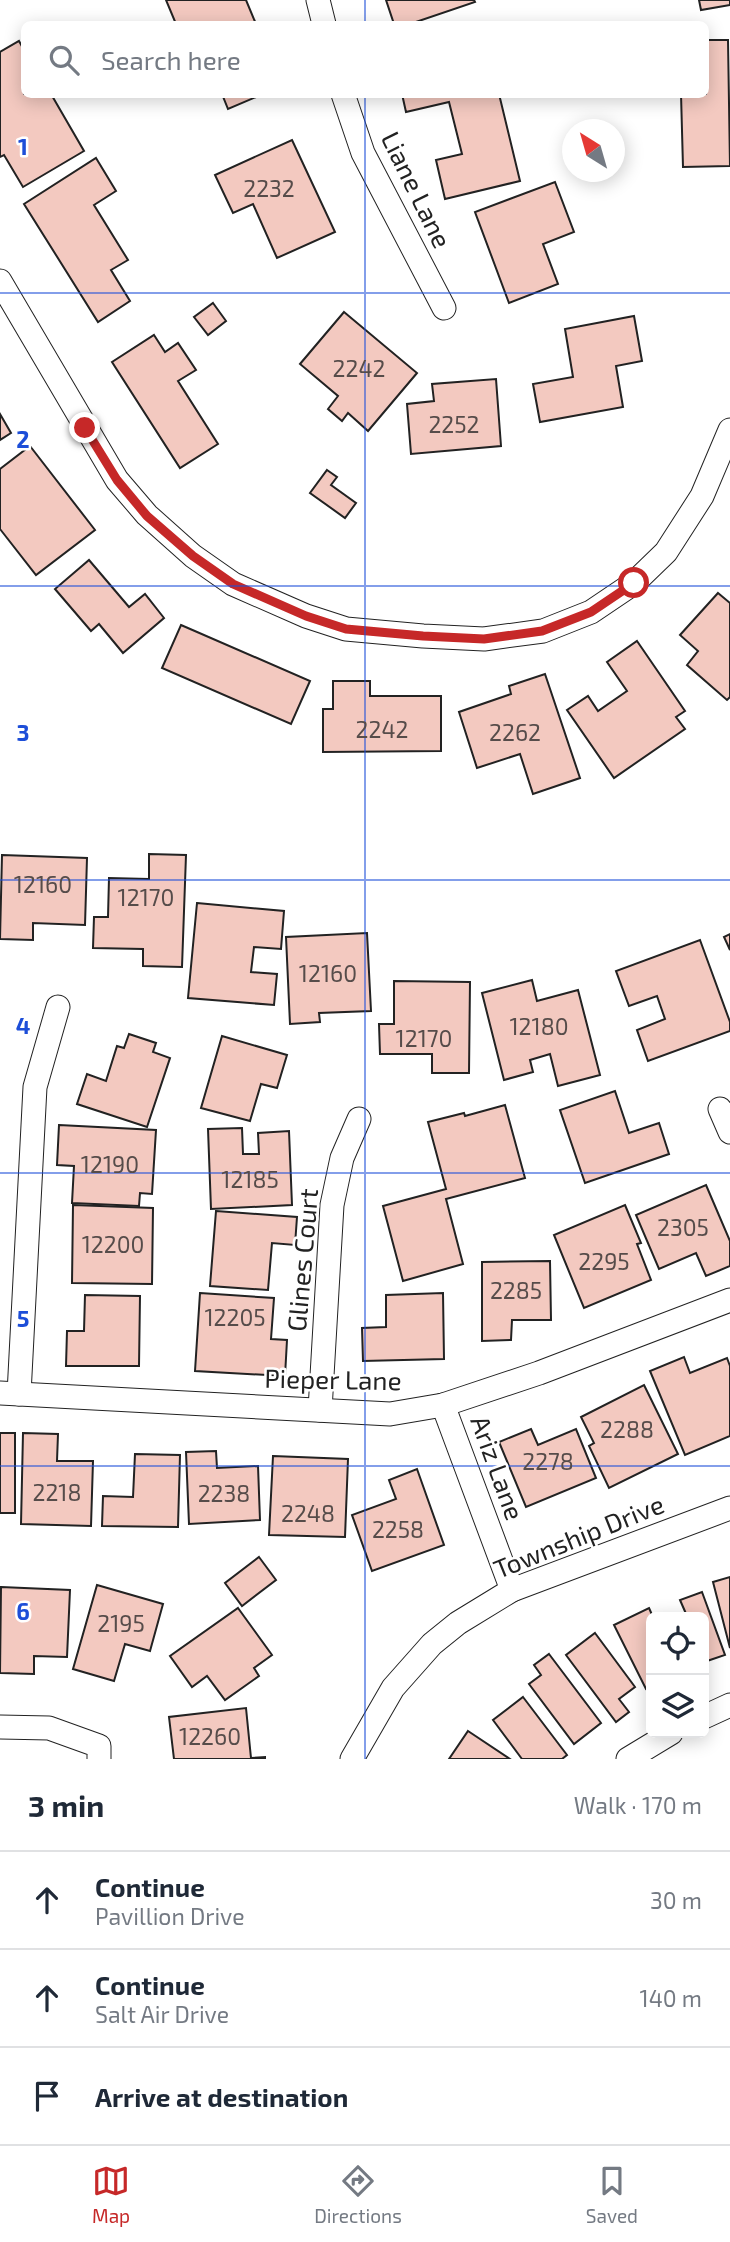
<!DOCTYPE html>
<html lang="en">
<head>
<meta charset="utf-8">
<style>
	body { margin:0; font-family:"Exo 2",sans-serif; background:#f2f2f3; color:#1f2937 }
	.controls { position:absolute; right:21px; bottom:21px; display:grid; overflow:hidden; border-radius:10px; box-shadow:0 4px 18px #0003 }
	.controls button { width:63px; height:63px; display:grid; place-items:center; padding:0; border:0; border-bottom:2px solid #e0e1e3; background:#fff; color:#1f2937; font:35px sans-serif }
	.compass { position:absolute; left:562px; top:119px; width:63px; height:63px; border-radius:50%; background:#fff; box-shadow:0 4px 18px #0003; rotate:323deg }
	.stop { position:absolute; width:21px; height:21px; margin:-16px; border:5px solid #c62828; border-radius:50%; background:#fff }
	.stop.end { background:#c62828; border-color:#fff; box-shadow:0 2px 7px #0008 }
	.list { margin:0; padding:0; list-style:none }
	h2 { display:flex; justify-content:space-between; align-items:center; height:91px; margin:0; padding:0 28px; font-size:30px }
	h2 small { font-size:23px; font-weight:400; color:#747a83 }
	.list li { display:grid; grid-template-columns:46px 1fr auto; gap:21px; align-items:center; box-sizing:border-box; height:98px; padding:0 28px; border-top:2px solid #e0e1e3 }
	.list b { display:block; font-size:26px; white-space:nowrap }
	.list p { margin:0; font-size:23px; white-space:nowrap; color:#747a83 }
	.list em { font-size:23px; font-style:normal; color:#747a83 }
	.icon { flex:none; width:38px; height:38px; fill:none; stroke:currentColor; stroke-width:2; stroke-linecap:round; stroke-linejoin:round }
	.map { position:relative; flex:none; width:730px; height:1759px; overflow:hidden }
	.search { position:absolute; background:#fff; box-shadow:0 4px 18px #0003; left:21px; right:21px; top:21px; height:77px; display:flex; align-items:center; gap:18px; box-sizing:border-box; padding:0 24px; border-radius:10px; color:#747a83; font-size:26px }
	.sheet { height:385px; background:#fff }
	nav { display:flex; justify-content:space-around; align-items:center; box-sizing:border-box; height:98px; border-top:2px solid #e0e1e3; background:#fff; font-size:19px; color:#747a83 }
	nav a { display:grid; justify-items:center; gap:4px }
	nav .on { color:#c62828 }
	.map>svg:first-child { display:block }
	.building { fill:#f3c9c0; stroke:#222; stroke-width:2 }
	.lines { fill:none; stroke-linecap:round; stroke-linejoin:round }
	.street-casing { stroke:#222; stroke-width:25 }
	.street { stroke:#fff; stroke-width:23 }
	.route { stroke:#c62828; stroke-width:9 }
	.grid { fill:none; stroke:#1d4ed8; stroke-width:2; stroke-opacity:0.55 }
	.labels { text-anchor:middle; stroke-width:5; stroke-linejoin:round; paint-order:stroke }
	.number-label { font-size:23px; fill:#564c4a }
	.street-label { font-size:26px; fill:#222; stroke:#fff }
	.grid-label { font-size:23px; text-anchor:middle; font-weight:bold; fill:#1d4ed8; stroke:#fff; stroke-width:5; stroke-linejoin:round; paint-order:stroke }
</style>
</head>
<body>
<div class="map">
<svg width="730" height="1759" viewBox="0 0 730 1759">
	<rect width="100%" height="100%" fill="#fff"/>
	<g class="building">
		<polygon points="166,0 246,0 256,24 176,24"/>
		<polygon points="386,0 474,0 475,2 410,24 394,24"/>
		<polygon points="699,0 730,0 730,5 701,10"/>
		<polygon points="706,40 728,40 730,166 683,167 681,94 706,94"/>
		<polygon points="19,41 24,50 24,94 51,94 84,151 23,187 4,155 0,157 0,52"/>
		<polygon points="222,94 263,94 228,109"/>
		<polygon points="402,94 499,94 520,181 445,199 436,160 462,154 449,102 406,112"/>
		<polygon points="292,140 335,232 277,258 253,204 233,213 215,175"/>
		<polygon points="96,158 116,191 94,205 128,260 111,270 130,301 98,322 24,204"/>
		<polygon points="555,182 574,232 543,244 558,284 509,303 475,212"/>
		<polygon points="213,303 226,321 208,335 194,317"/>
		<polygon points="344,312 417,373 368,431 348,413 342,421 328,409 338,396 300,364"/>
		<polygon points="634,316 642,361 616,366 623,407 540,422 533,384 573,377 565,329"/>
		<polygon points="154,335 165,352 178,343 196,370 178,381 218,444 180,468 112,362"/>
		<polygon points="496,379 501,446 411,454 407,404 434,401 432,384"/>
		<polygon points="0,414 11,433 0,440"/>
		<polygon points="30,446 95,530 36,575 0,529 0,469"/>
		<polygon points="327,470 337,477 331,485 356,503 345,518 310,493"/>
		<polygon points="89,560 129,607 145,594 164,618 123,653 99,624 91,631 55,589"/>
		<polygon points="718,593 730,603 730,697 727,700 687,665 698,651 680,635"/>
		<polygon points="181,625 310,681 291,724 162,668"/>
		<polygon points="637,641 685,711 676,717 685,729 614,778 567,710 588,696 598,711 627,691 607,662"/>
		<polygon points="545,674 580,778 533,794 520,754 477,768 459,712 511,694 509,686"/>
		<polygon points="333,681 370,681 370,696 441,696 441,751 323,752 323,709 333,709"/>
		<polygon points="149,854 186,855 182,967 143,966 143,949 93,948 94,917 108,917 109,878 149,879"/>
		<polygon points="2,855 87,858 85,925 33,923 33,940 0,939"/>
		<polygon points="197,903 284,911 281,949 254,947 251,972 277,974 274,1005 188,998"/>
		<polygon points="367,933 371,1011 319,1013 320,1022 290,1024 286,937"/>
		<polygon points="730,934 730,950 724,937"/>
		<polygon points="700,940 730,1022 730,1031 648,1061 637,1030 665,1019 657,996 629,1006 616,971"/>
		<polygon points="532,980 537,1001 578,990 600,1075 558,1086 550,1054 530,1060 533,1072 504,1080 482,993"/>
		<polygon points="394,981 470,982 469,1073 432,1073 432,1054 380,1054 379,1024 394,1024"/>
		<polygon points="129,1034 156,1043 153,1052 170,1058 147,1127 77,1104 87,1074 106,1081 117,1046 124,1048"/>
		<polygon points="222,1036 287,1055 277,1088 261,1084 250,1121 201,1108"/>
		<polygon points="615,1091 629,1133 659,1123 669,1154 585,1183 560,1110"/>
		<polygon points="505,1105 525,1178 446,1199 463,1264 403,1281 383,1206 446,1189 428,1122 464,1113 465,1116"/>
		<polygon points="59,1125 156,1130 152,1194 140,1193 139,1206 72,1203 74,1166 57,1165"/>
		<polygon points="242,1128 243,1154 259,1154 258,1133 289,1131 292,1205 211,1209 208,1129"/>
		<polygon points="706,1185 730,1241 730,1266 706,1276 696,1253 659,1269 636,1215"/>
		<polygon points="73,1205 153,1208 152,1284 72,1283"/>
		<polygon points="625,1205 641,1243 637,1244 651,1280 584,1308 554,1235"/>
		<polygon points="216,1211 297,1217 295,1245 272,1243 268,1290 210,1286"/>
		<polygon points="550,1261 551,1320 512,1320 511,1340 482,1341 482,1262"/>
		<polygon points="200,1293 274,1298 271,1339 287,1340 285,1376 195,1371"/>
		<polygon points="443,1293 444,1359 363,1361 362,1328 386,1327 386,1295"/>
		<polygon points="85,1295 140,1296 139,1366 66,1366 67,1331 84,1331"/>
		<polygon points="684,1357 690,1373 727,1358 730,1366 730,1436 685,1455 650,1371"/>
		<polygon points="644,1385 678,1454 609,1488 589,1446 594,1443 581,1417"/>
		<polygon points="531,1429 538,1445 576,1429 596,1478 526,1507 499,1442"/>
		<rect x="0" y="1433" width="15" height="80"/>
		<polygon points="23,1433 58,1434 57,1461 93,1461 91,1526 21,1524"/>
		<polygon points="216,1451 217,1468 258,1466 260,1520 189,1524 186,1452"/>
		<polygon points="135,1454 180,1455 178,1527 102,1526 103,1496 133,1497"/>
		<polygon points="273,1456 348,1459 345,1537 269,1535"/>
		<polygon points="417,1469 444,1545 372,1571 352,1515 396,1499 389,1480"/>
		<polygon points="259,1557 276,1580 242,1606 225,1583"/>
		<polygon points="730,1577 730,1648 713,1582"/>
		<polygon points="97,1585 163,1604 150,1651 125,1644 114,1681 73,1669"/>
		<polygon points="1,1587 70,1590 67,1657 34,1656 34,1674 0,1673"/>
		<polygon points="702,1592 725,1655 704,1662 704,1617 684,1617 687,1616 680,1600"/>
		<polygon points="238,1608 272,1655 254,1668 259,1676 225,1700 207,1676 192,1687 170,1656"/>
		<polygon points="649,1608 653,1617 651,1617 651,1687 646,1689 614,1625"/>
		<polygon points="595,1633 635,1687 619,1699 629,1712 616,1722 566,1655"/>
		<polygon points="549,1654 601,1723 574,1744 529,1684 541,1675 534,1665"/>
		<polygon points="523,1697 567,1755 562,1759 522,1759 493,1720"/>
		<polygon points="246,1708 251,1758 265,1757 265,1759 174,1759 169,1717"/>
		<polygon points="468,1731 510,1759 449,1759"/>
	</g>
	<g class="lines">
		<g class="street-casing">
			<g id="street">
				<polyline points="318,0 324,24"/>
				<polyline points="343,94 363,153 444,308"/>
				<polyline points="0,281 117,480 147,515 193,556 233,584 306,616 346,629 423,636 484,639 543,631 591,612 634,583 666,552 702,496 730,430"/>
				<polyline points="720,1109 730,1132"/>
				<polyline points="0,1393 390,1414 443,1405 539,1373 730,1300"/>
				<polyline points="19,1394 35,1087 58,1007"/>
				<polyline points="443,1405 512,1590"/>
				<polyline points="320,1410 332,1205 342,1158 359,1119"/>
				<polyline points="704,1717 730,1705"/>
				<polyline points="0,1727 49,1728 99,1746 99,1759"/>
				<polyline points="352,1759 393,1688 432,1644 458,1623 512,1590 730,1508"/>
				<polyline points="628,1759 671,1733"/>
			</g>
		</g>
		<use href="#street" class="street"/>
	</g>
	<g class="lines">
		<polyline class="route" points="85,428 117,480 147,516 193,556 233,584 306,616 346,629 423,636 484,639 542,631 591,612 634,583"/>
	</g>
	<path class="grid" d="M365,0V24M365,94V1759M0,293H730M0,586H730M0,880H730M0,1173H730M0,1466H730"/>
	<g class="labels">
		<g class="number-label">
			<text x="269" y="197">2232</text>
			<text x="359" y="377">2242</text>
			<text x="454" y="433">2252</text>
			<text x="382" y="738">2242</text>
			<text x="515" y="741">2262</text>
			<text x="43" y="893">12160</text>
			<text x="146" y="906">12170</text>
			<text x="328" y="982">12160</text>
			<text x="539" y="1035">12180</text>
			<text x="424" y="1047">12170</text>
			<text x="110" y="1173">12190</text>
			<text x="250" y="1188">12185</text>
			<text x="683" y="1236">2305</text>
			<text x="113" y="1253">12200</text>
			<text x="604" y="1270">2295</text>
			<text x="516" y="1299">2285</text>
			<text x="235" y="1326">12205</text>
			<text x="627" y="1438">2288</text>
			<text x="548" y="1470">2278</text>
			<text x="57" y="1501">2218</text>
			<text x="224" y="1502">2238</text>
			<text x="308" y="1522">2248</text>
			<text x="398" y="1538">2258</text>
			<text x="121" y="1632">2195</text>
			<text x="210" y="1745">12260</text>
		</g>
		<g class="street-label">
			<text transform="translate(416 190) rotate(64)" y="9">Liane Lane</text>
			<text transform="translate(303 1260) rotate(-85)" y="9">Glines Court</text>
			<text transform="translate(333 1380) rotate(1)" y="9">Pieper Lane</text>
			<text transform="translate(497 1468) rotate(70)" y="9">Ariz Lane</text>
			<text transform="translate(579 1537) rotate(-22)" y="9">Township Drive</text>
		</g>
	</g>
	<g class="grid-label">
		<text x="23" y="155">1</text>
		<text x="23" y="448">2</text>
		<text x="23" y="741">3</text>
		<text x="23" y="1034">4</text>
		<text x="23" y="1327">5</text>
		<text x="23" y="1620">6</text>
	</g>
</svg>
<div class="controls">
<button><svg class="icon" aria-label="locate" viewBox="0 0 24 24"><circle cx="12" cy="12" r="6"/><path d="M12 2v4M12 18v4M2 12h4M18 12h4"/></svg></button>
<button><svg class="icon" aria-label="layers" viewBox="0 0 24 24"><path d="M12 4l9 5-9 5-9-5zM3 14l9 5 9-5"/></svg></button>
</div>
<svg class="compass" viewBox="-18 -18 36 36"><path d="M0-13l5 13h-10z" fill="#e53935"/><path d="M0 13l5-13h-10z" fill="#747a83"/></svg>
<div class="stop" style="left:634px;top:583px"></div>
<div class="stop end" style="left:85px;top:428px"></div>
<div class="search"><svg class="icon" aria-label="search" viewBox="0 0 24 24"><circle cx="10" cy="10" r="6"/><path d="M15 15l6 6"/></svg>Search here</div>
</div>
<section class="sheet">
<h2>3 min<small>Walk · 170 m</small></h2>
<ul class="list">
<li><svg class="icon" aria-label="ahead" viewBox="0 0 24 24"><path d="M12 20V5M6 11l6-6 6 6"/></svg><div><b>Continue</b><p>Pavillion Drive</p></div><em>30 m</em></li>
<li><svg class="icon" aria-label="ahead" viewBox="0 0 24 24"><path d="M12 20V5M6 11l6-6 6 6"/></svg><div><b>Continue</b><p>Salt Air Drive</p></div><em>140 m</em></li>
<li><svg class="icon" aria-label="arrive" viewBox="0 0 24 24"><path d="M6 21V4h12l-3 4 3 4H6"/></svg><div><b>Arrive at destination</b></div></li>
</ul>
</section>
<nav>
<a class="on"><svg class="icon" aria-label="map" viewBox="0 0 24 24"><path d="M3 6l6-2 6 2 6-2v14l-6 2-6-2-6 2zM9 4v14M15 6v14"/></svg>Map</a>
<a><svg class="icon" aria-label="directions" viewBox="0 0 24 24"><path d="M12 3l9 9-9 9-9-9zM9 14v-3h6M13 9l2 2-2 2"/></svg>Directions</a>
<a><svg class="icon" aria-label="saved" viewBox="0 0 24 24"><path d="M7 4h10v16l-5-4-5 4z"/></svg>Saved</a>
</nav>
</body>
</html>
